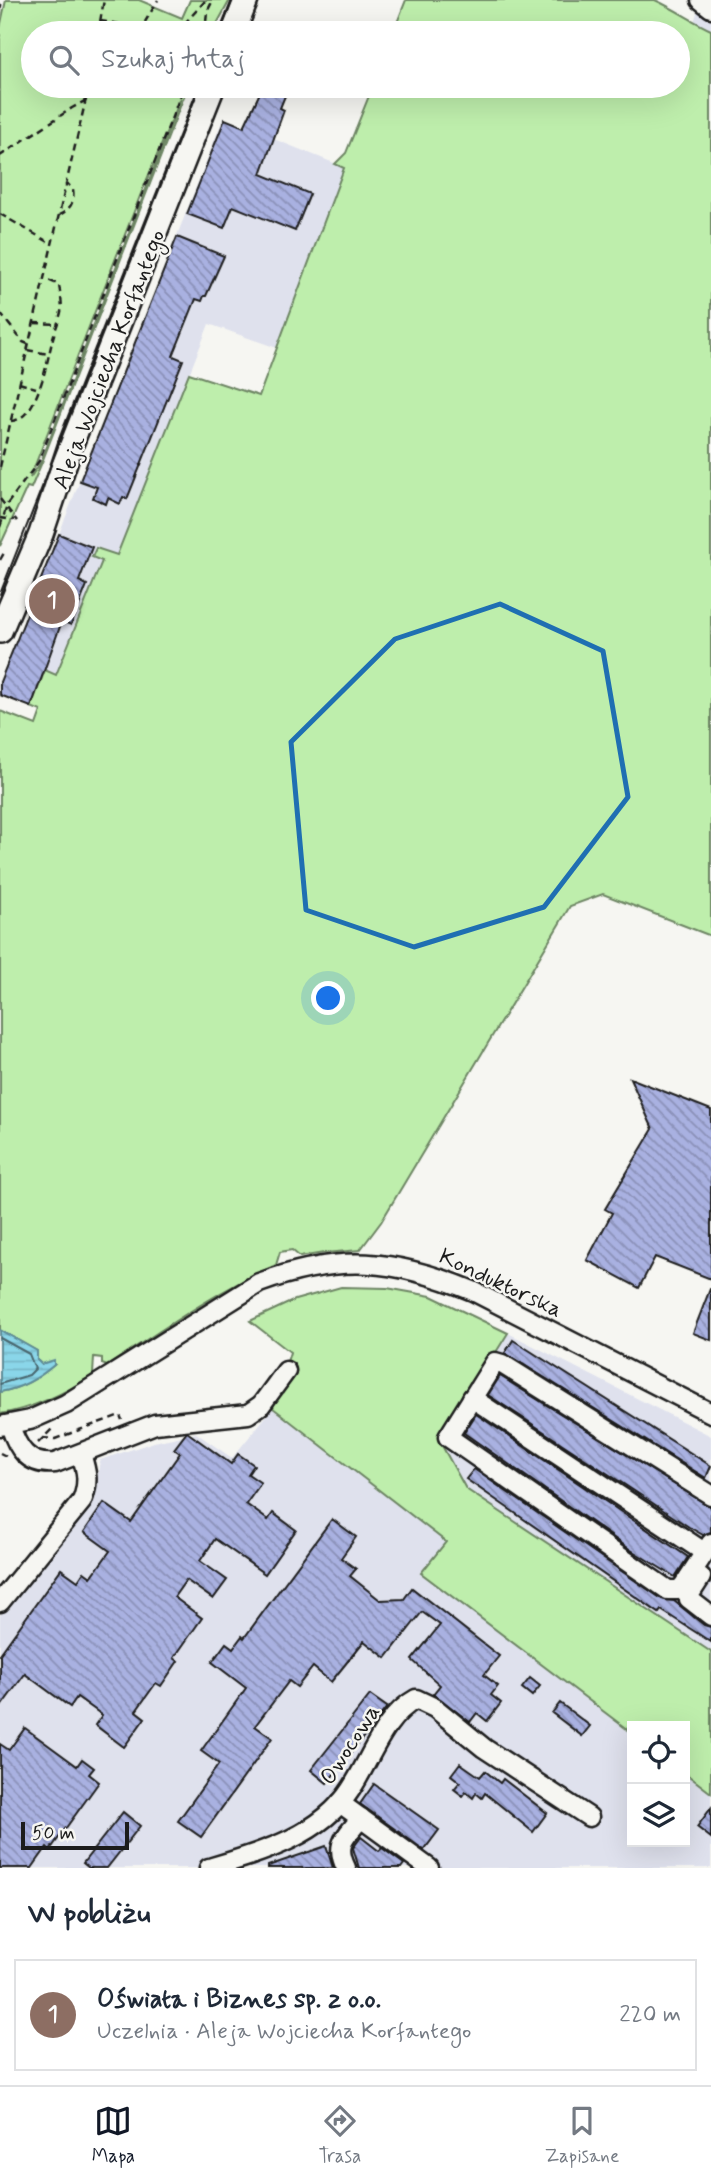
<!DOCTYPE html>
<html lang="pl">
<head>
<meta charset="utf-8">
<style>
	body { margin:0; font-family:Mynerve,sans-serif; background:#f6f6f7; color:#1f2937 }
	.controls { position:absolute; right:21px; bottom:21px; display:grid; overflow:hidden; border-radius:0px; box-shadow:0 7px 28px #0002 }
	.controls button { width:63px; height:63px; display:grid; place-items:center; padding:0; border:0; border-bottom:2px solid #e0e1e3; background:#fff; color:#1f2937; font:35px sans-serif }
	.scale { position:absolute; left:21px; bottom:18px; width:108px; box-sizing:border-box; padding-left:7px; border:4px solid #1c1c1c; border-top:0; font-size:19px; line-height:24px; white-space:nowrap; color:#1c1c1c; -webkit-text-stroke:5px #f6f6f2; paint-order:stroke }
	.you { position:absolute; left:329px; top:999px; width:24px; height:24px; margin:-18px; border:5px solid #fff; border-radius:50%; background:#1a73e8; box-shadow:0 0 0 10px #1a73e833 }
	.badge { display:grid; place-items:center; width:46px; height:46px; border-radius:50%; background:#111827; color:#fff; font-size:23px; font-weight:700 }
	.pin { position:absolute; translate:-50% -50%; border:4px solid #fff; box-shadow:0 2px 7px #0006 }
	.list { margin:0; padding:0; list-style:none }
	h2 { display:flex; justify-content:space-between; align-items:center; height:91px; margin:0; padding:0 28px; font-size:30px }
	h2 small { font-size:23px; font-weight:400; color:#747a83 }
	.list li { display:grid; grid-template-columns:46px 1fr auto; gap:21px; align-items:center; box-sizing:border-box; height:112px; margin:0 14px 14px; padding:0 14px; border:2px solid #e0e1e3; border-radius:0px }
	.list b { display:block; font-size:26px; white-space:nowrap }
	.list p { margin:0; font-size:23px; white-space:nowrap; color:#747a83 }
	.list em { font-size:23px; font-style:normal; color:#747a83 }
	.icon { flex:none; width:38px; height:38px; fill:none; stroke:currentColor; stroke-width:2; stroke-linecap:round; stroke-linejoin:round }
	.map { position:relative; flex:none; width:711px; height:1868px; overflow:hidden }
	.search { position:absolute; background:#fff; box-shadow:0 7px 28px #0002; left:21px; right:21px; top:21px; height:77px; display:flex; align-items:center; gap:18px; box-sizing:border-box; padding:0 24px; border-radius:38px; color:#747a83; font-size:26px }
	.sheet { height:217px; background:#fff }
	nav { display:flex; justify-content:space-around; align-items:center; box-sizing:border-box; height:98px; border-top:2px solid #e0e1e3; background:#fff; font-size:19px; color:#747a83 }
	nav a { display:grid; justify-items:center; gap:4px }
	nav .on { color:#111827 }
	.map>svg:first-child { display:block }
	.built { fill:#dfe1ed }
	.green { fill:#beeeac; stroke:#6d8564; stroke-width:2; fill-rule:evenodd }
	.water { fill:url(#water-rules); stroke:#5e8c97; stroke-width:2 }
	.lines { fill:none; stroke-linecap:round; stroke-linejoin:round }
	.shore { stroke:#48666e; stroke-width:2 }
	.building { fill:url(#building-back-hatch); stroke:#1c1c1c; stroke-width:2 }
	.minor-casing { stroke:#1c1c1c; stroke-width:23 }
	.major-casing { stroke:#1c1c1c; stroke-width:28 }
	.path { stroke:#1c1c1c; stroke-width:2.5; stroke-dasharray:7 5; stroke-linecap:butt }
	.minor { stroke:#f6f6f2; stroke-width:18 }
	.major { stroke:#f6f6f2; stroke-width:23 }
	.tram { stroke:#1c1c1c; stroke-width:2 }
	.marked { fill:none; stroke:#1f6fb2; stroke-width:5; stroke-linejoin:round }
	.labels { text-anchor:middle; stroke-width:5; stroke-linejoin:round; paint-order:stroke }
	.street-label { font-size:23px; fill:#1c1c1c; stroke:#f6f6f2 }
</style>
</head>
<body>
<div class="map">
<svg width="711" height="1868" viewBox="0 0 711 1868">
	<defs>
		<pattern id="water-rules" width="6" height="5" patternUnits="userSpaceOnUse" patternTransform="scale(1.75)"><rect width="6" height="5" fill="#8ad6e9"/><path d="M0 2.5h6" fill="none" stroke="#76b7c7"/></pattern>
		<pattern id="building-back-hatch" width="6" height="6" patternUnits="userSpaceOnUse" patternTransform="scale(1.75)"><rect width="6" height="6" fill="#a9b1e1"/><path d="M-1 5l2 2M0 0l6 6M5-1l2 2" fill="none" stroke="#898fb6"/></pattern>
	</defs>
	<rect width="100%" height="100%" fill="#f6f6f2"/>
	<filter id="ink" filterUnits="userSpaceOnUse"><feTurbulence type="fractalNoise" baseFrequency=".0143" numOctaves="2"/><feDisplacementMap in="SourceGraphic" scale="14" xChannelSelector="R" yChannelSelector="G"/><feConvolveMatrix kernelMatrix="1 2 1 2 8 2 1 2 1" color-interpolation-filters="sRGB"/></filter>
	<g filter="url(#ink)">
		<g class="built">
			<polygon points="701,0 711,0 711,30 694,22"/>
			<polygon points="223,119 344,167 277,348 209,324 117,556 95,548 92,557 102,561 56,676 10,658"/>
			<polygon points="508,1333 711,1436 711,1652 466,1489 440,1442"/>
			<polygon points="273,1408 446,1542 422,1573 632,1733 632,1842 685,1842 685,1773 711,1793 711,1868 0,1868 0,1615 95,1494 100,1460 154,1442 196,1433 232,1458"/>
		</g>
		<g class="green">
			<path d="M6,0H139L182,18L190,0H230L212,33H33V86H188L42,462L31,488L27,487L0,546V28ZM181,98L41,462L30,478L140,196Z"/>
			<path d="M406,0H655C675,9 692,21 711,30V936L603,894L570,906L381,1222L360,1250L324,1253L300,1257L292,1250L280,1252L276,1265C216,1291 162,1330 107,1366L102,1364V1358L94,1357L93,1375C64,1394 34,1408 0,1414V1392C22,1388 37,1379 54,1365L41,1364L37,1360V1351L0,1330V711L36,725L41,711L31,707L45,670L56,675L102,561L92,557L96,548L117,555L189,373L259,396L344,168L335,164L346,153L373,86H678V33H393Z"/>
			<polygon points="341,1287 387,1288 431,1296 508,1333 440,1442 466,1489 711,1652 711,1793 685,1773 685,1726 632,1726 632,1733 421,1573 446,1542 273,1408 290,1352 250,1321 295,1300"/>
		</g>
		<path class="water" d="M0,1330L37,1351V1360L41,1364L54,1360V1365C38,1379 22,1388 0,1392Z"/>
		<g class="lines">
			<polyline class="shore" points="0,1338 29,1354 35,1369 29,1375 0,1384"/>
		</g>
		<g class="building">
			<polygon points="263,86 289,86 280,108 284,110 261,174 310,194 295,231 233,206 224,228 187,214 225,119 244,127"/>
			<polygon points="177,237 224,256 206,296 204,296 202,301 196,299 173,356 183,360 127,499 123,497 120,504 108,498 106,504 93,498 97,487 80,481"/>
			<polygon points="59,534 92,547 79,581 87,585 71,625 62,621 31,707 0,695 0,682"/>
			<polygon points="630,1078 711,1110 711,1279 655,1257 639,1288 587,1260 612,1213 605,1209 653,1129"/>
			<polygon points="710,1289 711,1289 711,1340 693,1333"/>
			<polygon points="513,1340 711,1466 706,1478 505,1353"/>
			<polygon points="500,1376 711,1507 711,1532 703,1535 689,1527 488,1395"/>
			<polygon points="476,1414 688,1557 675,1577 631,1550 464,1433"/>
			<polygon points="187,1432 231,1464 238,1454 254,1465 248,1474 261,1483 246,1504 268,1520 273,1513 296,1530 265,1574 215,1539 200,1561 227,1580 213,1599 186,1580 174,1597 202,1618 174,1658 178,1661 161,1686 156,1683 136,1711 145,1718 124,1747 95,1725 102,1715 77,1697 70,1707 25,1674 0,1708 0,1654 61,1569 78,1581 84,1572 91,1577 110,1551 84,1532 104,1503 131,1522 180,1453 174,1449"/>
			<polygon points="474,1469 662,1599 674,1601 704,1625 711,1627 711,1642 661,1610 659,1613 466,1479"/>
			<polygon points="332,1519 356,1537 341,1558 356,1569 350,1576 380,1600 404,1599 412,1588 499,1656 484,1675 498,1686 491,1695 501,1703 487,1721 477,1713 470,1722 433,1694 440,1685 412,1660 440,1625 422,1612 386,1658 364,1641 331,1682 313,1667 297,1687 289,1681 255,1726 272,1738 201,1837 178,1821 219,1764 201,1751 246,1688 212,1662 226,1643 233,1648 242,1636 244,1638"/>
			<polygon points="530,1678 540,1686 532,1696 522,1688"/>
			<polygon points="370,1695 387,1707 327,1783 311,1770"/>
			<polygon points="560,1703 590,1726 582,1736 552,1713"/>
			<polygon points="25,1728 77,1766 82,1759 94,1768 89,1774 99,1782 50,1850 47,1847 32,1868 0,1868 0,1744 9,1750"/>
			<polygon points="460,1763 480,1777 485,1771 500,1783 503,1779 547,1813 533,1832 485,1793 482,1798 476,1793 473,1798 466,1792 463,1796 454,1789 460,1782 451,1775"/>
			<polygon points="374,1784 439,1830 424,1850 360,1804"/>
			<polygon points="711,1808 711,1838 697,1827"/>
			<polygon points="123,1812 140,1826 107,1868 89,1868 83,1863"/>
			<polygon points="361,1837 379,1851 382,1848 404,1864 401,1868 359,1868 353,1848"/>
			<polygon points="326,1846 333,1868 268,1868 268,1866"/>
		</g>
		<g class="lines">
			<g class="minor-casing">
				<g id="minor">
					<polyline points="701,0 711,8"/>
					<polyline points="472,1398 704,1552"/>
					<path d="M10,1425C17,1448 28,1466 55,1463L155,1424L248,1414L261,1405L286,1371"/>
					<path d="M0,1426L30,1420L66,1404L259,1283C340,1253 395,1259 473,1291L711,1413"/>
					<polyline points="711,1495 502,1364 495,1362 448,1437 668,1590 678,1590 683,1586 711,1543"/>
					<polyline points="701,1577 690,1594 689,1599 711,1616"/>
					<path d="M0,1602L82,1501C89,1483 87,1472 81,1454"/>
					<polyline points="340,1803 429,1868"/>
					<path d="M209,1868C260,1853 321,1836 351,1789C371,1759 383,1717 416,1699L435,1708L484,1748L589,1817"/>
					<path d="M346,1868C334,1843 346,1837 361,1818"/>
				</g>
			</g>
			<g class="major-casing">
				<g id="major">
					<polyline points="233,33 246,0"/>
					<polyline points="0,631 41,534 71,444 213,86"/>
				</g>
			</g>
			<g class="path">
				<polyline points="0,11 2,0"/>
				<polyline points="100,21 126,25 142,33"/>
				<polyline points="98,33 104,0"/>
				<polyline points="144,33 142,27 158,0"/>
				<polyline points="176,33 206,0"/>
				<polyline points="205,33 207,12 213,0"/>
				<polyline points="0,156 72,108 112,86"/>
				<polyline points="0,214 52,244"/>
				<path d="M59,215C70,210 75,202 73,190L67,183"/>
				<polyline points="0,313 23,342 28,344"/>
				<polyline points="34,323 56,324"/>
				<polyline points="27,350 48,354"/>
				<polyline points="19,383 36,388"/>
				<path d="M11,421C38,420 47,360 53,338C55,330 59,321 61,312C63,304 60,293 59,285L46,279"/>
				<polyline points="0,467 89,86"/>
				<polyline points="0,499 17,521"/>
				<polyline points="0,518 14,520"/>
				<polyline points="0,527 8,503 39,461 184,86"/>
				<polyline points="0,560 4,553"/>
				<polyline points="42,1438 55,1439 120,1415 122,1420"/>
				<polyline points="38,1443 53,1428"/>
				<polyline points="0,1453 6,1456"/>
			</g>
			<use href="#minor" class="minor"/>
			<use href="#major" class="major"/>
			<g class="tram">
				<polyline points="220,33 233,0"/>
				<polyline points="0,594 200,86"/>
			</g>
		</g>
	</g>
	<path class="marked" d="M500,604L603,651L628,797L544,907L414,947L306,910L291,742L395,639Z"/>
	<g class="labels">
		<g class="street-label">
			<text transform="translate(108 359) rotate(-69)" y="8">Aleja Wojciecha Korfantego</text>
			<text transform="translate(501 1282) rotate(25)" y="8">Konduktorska</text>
			<text transform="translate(349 1744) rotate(-57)" y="8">Owocowa</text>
		</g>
	</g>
</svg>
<div class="controls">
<button><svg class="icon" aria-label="locate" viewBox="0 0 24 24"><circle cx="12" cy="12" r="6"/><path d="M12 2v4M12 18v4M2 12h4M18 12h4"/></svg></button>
<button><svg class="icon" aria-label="layers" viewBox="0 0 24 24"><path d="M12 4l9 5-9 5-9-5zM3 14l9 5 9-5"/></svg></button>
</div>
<div class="scale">50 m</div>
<div class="you"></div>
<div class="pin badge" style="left:52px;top:601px;background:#8d6e63">1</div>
<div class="search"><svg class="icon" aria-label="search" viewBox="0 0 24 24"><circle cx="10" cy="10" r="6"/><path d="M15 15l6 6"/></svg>Szukaj tutaj</div>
</div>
<section class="sheet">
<h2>W pobliżu<small></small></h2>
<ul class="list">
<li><span class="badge" style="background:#8d6e63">1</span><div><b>Oświata i Biznes sp. z o.o.</b><p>Uczelnia · Aleja Wojciecha Korfantego</p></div><em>220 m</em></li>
</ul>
</section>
<nav>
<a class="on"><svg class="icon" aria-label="map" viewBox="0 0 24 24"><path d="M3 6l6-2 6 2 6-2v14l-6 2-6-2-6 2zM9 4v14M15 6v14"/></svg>Mapa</a>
<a><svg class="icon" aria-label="directions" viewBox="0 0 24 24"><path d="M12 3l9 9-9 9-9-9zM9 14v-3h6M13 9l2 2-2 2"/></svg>Trasa</a>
<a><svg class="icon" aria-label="saved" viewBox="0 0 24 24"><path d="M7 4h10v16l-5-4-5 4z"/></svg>Zapisane</a>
</nav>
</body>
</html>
